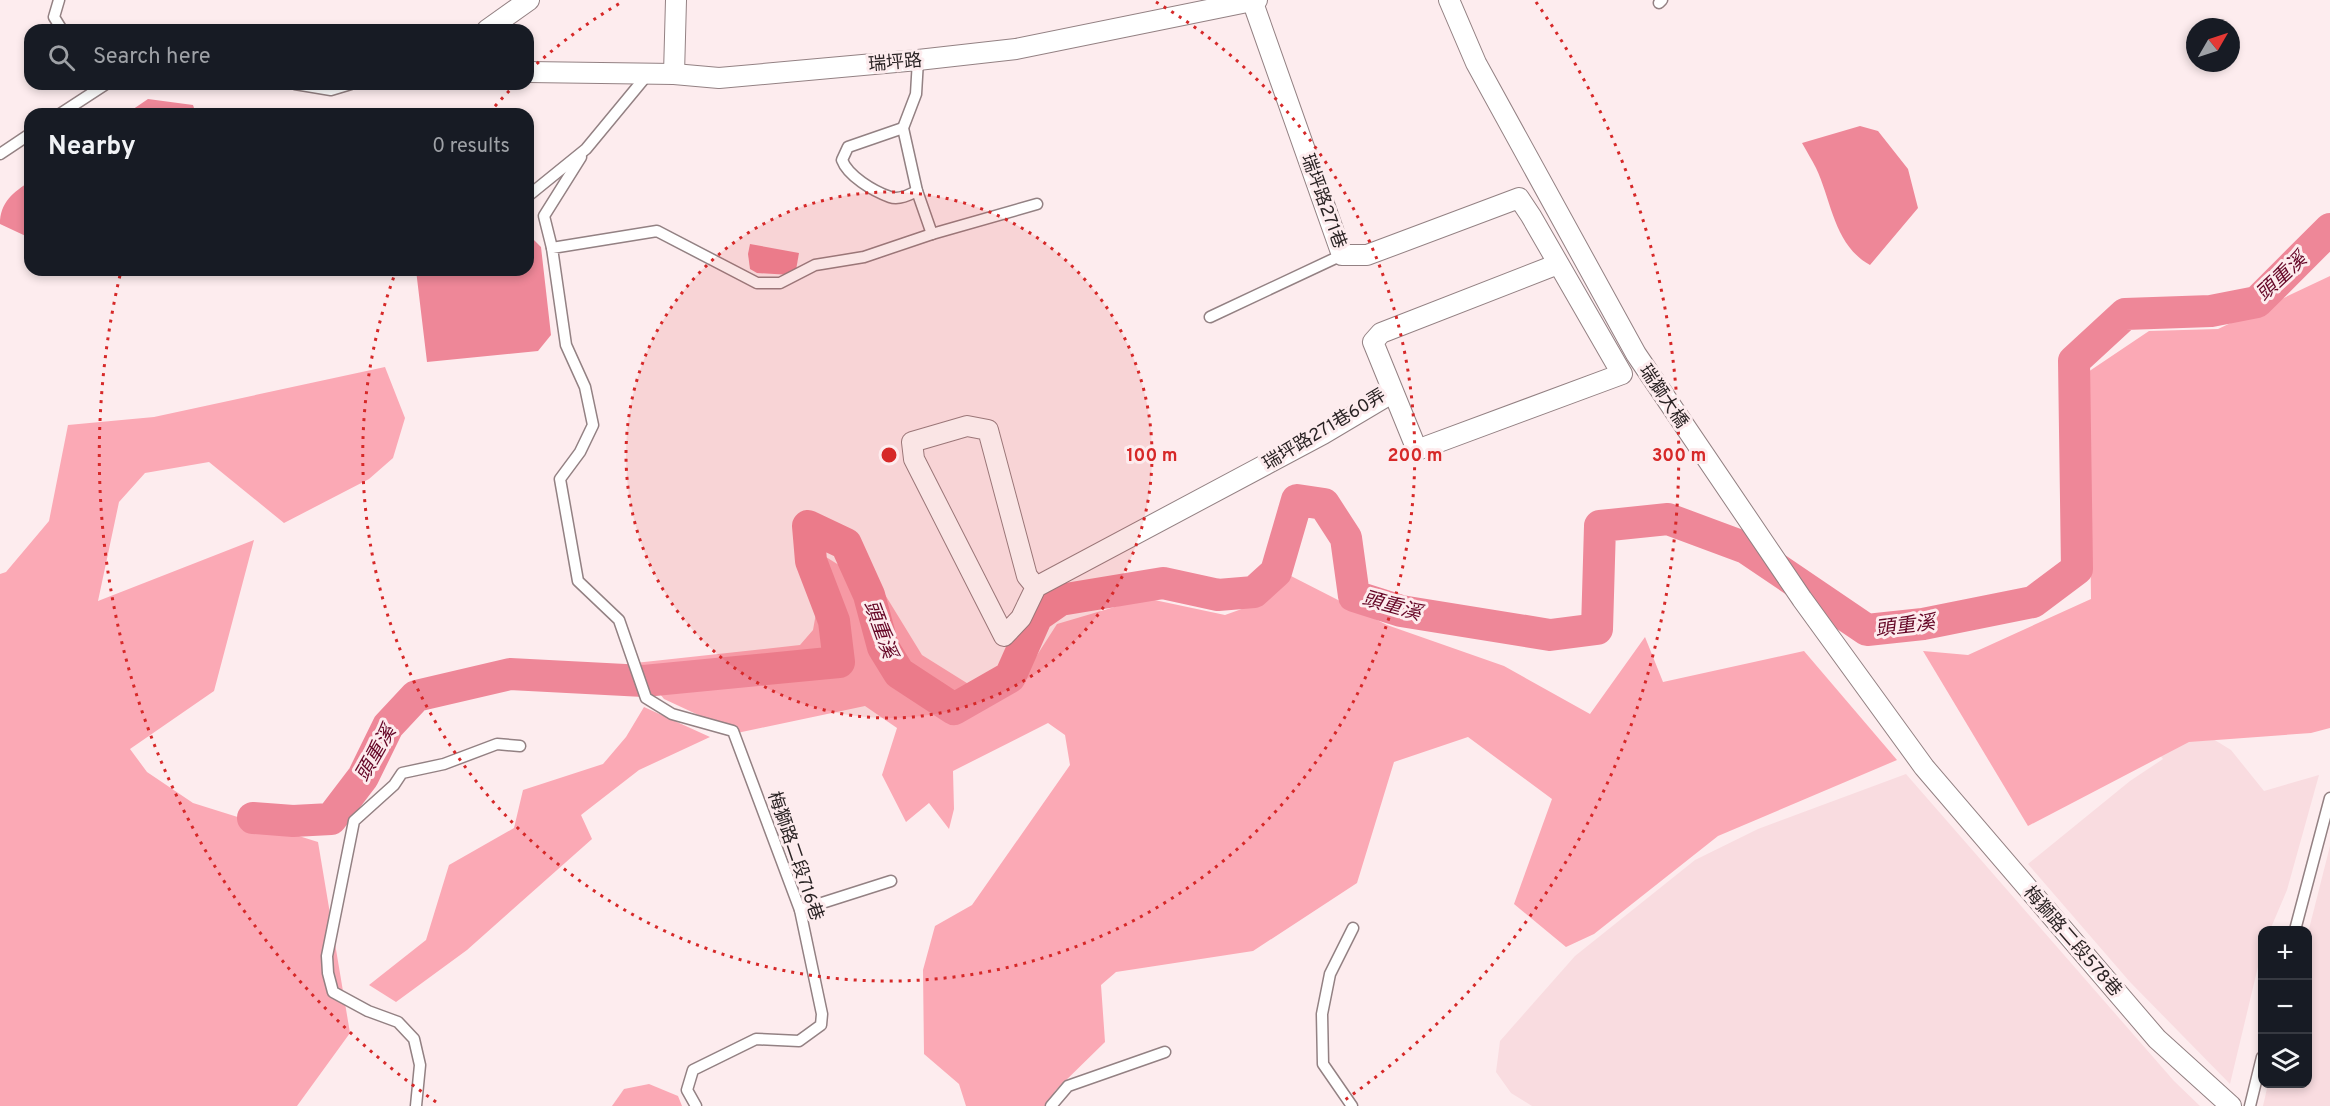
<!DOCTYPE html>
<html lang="en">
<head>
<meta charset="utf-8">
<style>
	body { margin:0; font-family:Overpass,"Noto Sans TC",sans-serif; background:#242831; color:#f1f3f6 }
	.controls { position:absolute; right:18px; bottom:18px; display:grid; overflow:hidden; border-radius:12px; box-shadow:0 3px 9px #0003 }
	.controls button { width:54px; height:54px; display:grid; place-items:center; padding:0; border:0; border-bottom:2px solid #363941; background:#171b24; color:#f1f3f6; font:30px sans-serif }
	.compass { position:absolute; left:2186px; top:18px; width:54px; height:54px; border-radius:50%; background:#171b24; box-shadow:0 3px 9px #0003; rotate:51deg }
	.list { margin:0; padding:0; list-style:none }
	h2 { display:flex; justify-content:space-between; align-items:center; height:78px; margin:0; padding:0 24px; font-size:26px }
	h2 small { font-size:20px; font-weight:400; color:#9ea1a6 }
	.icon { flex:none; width:33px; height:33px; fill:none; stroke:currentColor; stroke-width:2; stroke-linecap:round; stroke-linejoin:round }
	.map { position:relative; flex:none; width:2330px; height:1106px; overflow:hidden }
	.search { position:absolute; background:#171b24; box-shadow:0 3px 9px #0003; left:24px; top:24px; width:510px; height:66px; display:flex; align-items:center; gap:15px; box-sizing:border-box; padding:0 21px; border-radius:18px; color:#9ea1a6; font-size:22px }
	.panel { position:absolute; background:#171b24; box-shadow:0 3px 9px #0003; left:24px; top:108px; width:510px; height:168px; border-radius:18px }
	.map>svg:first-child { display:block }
	.built { fill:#f9dce0 }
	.green { fill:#fba9b5 }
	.water { fill:#ee8798 }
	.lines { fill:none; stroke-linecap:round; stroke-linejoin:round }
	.river { stroke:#ee8798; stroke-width:32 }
	.service-casing { stroke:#938183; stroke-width:13 }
	.minor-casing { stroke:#938183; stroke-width:22 }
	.service { stroke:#fff; stroke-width:10 }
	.minor { stroke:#fff; stroke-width:20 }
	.ring { fill:none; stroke:#d62828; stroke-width:3; stroke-dasharray:3 6 }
	.labels { text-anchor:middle; stroke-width:6; stroke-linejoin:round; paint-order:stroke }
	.street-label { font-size:18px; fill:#2b2425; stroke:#fdecee }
	.water-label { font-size:20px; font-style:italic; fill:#650626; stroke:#fdecee }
	.centre { fill:#d62828; stroke:#fdecee; stroke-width:3 }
	.ring-label { font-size:18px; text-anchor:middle; font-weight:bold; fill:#d62828; stroke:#fdecee; stroke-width:6; stroke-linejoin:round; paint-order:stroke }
</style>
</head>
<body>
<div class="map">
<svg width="2330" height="1106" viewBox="0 0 2330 1106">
	<rect width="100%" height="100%" fill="#fdecee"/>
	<g class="built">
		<polygon points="2187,723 2231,750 2264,791 2319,775 2287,890 2270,930 2262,930 2262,950 2230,1084 2130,982 2028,864 2130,781 2163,759 2155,749"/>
		<polygon points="1906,774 2174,1081 2200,1106 1532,1106 1511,1093 1496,1072 1500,1041 1575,956 1695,860 1758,829"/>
		<polygon points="2330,846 2330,1106 2263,1106 2268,1084 2308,1084 2308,933"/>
	</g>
	<g class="green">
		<polygon points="2330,276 2330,728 2311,733 2189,742 2028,826 1923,651 1968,655 2091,599 2088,372 2149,331 2218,329"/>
		<polygon points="385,367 405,418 393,458 369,479 284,523 209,462 145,473 119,502 98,601 254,540 214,691 130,749 147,772 193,803 318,842 350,1033 297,1106 0,1106 0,574 6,572 49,521 68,425 154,417"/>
		<polygon points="826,557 884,593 922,655 994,700 1023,677 1057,624 1145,598 1225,615 1264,601 1291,576 1387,625 1504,666 1590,714 1645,637 1663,682 1804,651 1897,760 1718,836 1594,934 1566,947 1514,904 1552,799 1468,737 1394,762 1357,883 1253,951 1116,972 1101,985 1105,1042 1055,1091 1049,1106 966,1106 959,1084 924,1054 923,970 935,926 972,905 1070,765 1065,735 1048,723 953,771 954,809 949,829 929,803 906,822 882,775 897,728 865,706 737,733 664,699 635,663 800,645 813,630"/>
		<polygon points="644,707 710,737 639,770 581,815 592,839 467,950 396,1002 369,985 426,940 449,865 514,828 523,790 603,764 626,737"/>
		<polygon points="649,1084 678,1096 682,1106 612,1106 624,1089"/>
	</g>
	<g class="water">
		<polygon points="148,99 193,105 196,114 126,114"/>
		<path d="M1860,126L1878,131L1908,169L1918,208L1870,265C1834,245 1832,202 1816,168C1812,160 1807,152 1802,143Z"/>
		<path d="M30,181V238L0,224C0,202 13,193 30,181Z"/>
		<polygon points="528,237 531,237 541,247 551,335 538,351 427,362 416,270 528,270"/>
		<polygon points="750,244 799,253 796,270 791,275 757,273 750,269 748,254"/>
	</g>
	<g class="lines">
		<polyline class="river" points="253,818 293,821 331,819 363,777 388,726 416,696 510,674 644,681 839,662 834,621 811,561 808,526 846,544 869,595 883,647 899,673 954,709 1010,677 1037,616 1060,600 1163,583 1218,595 1254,592 1276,572 1297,500 1324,504 1346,538 1354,596 1401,611 1550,635 1597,629 1600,526 1668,519 1746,548 1867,630 1923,624 2033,602 2077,569 2074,361 2125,314 2211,311 2257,302 2330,229"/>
		<g class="service-casing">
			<g id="service">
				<polyline points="59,0 54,17 62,30"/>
				<polyline points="1659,3 1662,0"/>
				<polyline points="918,60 916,94 903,128 917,191 932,234 1037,204"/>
				<polyline points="295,84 331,90 351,84"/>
				<polyline points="60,114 106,84"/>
				<path d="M903,128L848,147L842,160C848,176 873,191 890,197C899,200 909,195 917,191"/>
				<polyline points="0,154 30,134"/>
				<polyline points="528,196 586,149 648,74"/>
				<polyline points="552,248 544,216 581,157"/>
				<polyline points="1210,317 1342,255"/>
				<polyline points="800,910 891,881"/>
				<polyline points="2295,930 2330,798"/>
				<polyline points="416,1106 420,1065 414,1039 398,1022 368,1011 333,992 328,973 327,956 354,821 394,785 402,773 444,764 497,744 520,746"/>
				<polyline points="696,1106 687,1090 693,1070 756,1039 799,1041 821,1025 822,1014 800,910 733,731 672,714 646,698 619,620 578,581 560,479 580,452 593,425 585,387 566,345 552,248 657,231 757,283 780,283 815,265 864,257 932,234"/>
				<polyline points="1051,1106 1068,1086 1165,1052"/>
				<polyline points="1352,1106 1323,1064 1322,1014 1330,974 1353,928"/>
				<polyline points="2250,1106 2262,1057"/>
			</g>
		</g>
		<g class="minor-casing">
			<g id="minor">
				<polyline points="1252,0 1342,255 1367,255 1519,198 1531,216 1622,374 1417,450 1373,342 1381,333 1558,264"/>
				<polyline points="1449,0 1476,63 1636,354 1802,599 1924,767 2157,1039 2231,1106"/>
				<polyline points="487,30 529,0"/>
				<polyline points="528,72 674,74 719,78 918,60 1016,49 1257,0"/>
				<polyline points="674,74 676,0"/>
				<polyline points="1036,587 1021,618 1004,636 914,459 912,442 967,426 988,430 1027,576 1036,587 1323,434 1392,393"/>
			</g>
		</g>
		<use href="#service" class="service"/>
		<use href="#minor" class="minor"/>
	</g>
	<circle cx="889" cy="455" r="263" fill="#d62828" fill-opacity=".12"/>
	<g class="ring">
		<circle cx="889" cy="455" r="263"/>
		<path d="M489 113A526 526 0 0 1 514 86M530 70A526 526 0 0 1 622 2M1156 2A526 526 0 1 1 396 271"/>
		<path d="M436 1102A790 790 0 0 1 121 271M1536 2A790 790 0 0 1 1342 1102"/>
	</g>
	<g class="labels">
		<g class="street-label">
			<text transform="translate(895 62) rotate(-5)" y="6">瑞坪路</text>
			<text transform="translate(1324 201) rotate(70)" y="6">瑞坪路271巷</text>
			<text transform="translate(1664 396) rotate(56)" y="6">瑞獅大橋</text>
			<text transform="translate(1324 429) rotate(-31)" y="6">瑞坪路271巷60弄</text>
			<text transform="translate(796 856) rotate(71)" y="6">梅獅路二段716巷</text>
			<text transform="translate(2073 941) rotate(49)" y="6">梅獅路二段578巷</text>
		</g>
		<g class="water-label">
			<text transform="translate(2281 276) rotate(-43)" y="7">頭重溪</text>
			<text transform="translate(1392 605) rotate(16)" y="7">頭重溪</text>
			<text transform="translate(1905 625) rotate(-7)" y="7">頭重溪</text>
			<text transform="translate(881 629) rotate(70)" y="7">頭重溪</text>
			<text transform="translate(375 753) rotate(-60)" y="7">頭重溪</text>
		</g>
	</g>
	<circle cx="889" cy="455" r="9" class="centre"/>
	<g class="ring-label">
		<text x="1152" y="461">100 m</text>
		<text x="1415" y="461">200 m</text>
		<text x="1679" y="461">300 m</text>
	</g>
</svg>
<div class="controls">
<button>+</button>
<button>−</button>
<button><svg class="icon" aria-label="layers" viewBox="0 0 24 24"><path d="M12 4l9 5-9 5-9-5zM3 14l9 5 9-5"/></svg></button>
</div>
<svg class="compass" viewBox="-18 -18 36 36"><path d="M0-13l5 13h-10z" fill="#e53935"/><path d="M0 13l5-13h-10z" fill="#9ea1a6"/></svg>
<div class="search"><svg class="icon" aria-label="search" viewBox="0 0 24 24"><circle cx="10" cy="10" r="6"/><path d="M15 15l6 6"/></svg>Search here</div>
<section class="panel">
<h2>Nearby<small>0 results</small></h2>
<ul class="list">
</ul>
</section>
</div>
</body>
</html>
